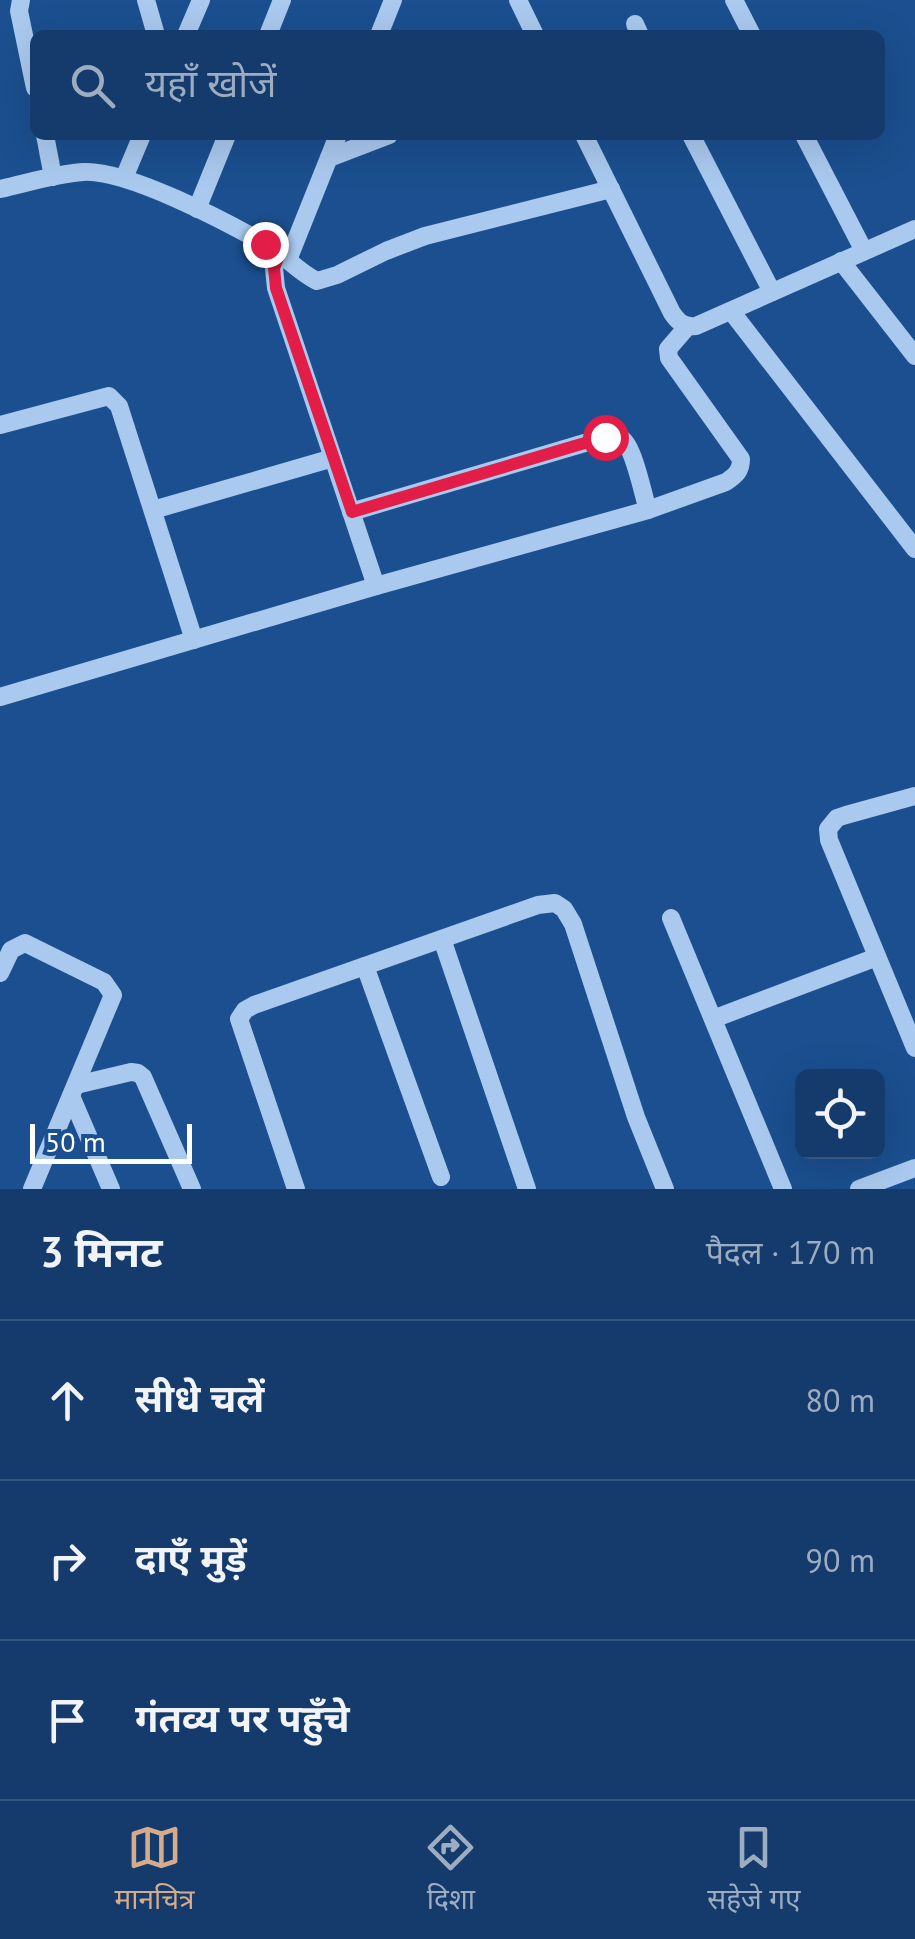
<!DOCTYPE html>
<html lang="hi">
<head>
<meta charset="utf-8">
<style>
	body { margin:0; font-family:"PT Sans","Noto Sans Devanagari",sans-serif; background:#214673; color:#f1f3f6 }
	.controls { position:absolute; right:30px; bottom:30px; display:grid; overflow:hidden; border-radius:15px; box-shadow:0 10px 40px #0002 }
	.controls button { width:90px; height:90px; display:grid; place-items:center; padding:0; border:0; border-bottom:2px solid #33557e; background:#143b6b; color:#f1f3f6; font:50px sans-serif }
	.scale { position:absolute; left:30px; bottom:25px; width:162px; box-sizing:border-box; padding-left:10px; border:5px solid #fff; border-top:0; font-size:28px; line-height:35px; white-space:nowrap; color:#fff; -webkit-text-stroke:8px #1b4f8f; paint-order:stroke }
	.stop { position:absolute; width:30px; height:30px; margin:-22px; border:8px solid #e11d48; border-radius:50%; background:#fff }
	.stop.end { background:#e11d48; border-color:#fff; box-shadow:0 2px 10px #0008 }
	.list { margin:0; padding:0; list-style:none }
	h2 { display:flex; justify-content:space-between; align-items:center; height:130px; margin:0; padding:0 40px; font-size:42px }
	h2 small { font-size:32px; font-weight:400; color:#9dadc1 }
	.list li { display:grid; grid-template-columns:65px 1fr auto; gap:30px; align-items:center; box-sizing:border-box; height:160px; padding:0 40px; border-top:2px solid #33557e }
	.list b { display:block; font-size:38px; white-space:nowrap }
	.list em { font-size:32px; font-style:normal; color:#9dadc1 }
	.icon { flex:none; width:55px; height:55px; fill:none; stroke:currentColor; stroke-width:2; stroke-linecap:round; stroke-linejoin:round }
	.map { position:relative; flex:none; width:915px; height:1189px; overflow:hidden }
	.search { position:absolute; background:#143b6b; box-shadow:0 10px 40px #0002; left:30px; right:30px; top:30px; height:110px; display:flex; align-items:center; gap:25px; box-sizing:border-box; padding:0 35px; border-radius:15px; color:#9dadc1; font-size:38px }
	.sheet { height:610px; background:#143b6b }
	nav { display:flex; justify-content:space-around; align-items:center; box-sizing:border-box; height:140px; border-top:2px solid #33557e; background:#143b6b; font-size:28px; color:#9dadc1 }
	nav a { display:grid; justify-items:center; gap:5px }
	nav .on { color:#d6ab8b }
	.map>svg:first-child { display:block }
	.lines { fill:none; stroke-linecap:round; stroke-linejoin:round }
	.minor { stroke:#a9c9ee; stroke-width:18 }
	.route { stroke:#e11d48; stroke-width:12 }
</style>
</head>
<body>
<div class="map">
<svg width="915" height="1189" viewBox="0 0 915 1189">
	<rect width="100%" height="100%" fill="#1b4f8f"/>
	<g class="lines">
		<g class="minor">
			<polyline points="21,0 19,11 35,88"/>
			<polyline points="146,0 156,35"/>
			<polyline points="518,0 535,35"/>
			<polyline points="734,0 752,35"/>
			<polyline points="635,24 640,35"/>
			<polyline points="186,35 201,0"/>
			<polyline points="268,35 282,0"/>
			<polyline points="379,35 393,0"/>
			<polyline points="45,135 53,177"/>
			<path d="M584,135L672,313C679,323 684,327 696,326L915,229"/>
			<polyline points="691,135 772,292"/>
			<polyline points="804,135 864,251"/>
			<polyline points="329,158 389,135"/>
			<polyline points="124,178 142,135"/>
			<path d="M0,189C27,183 55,174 83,172C126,169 227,222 267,245C285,255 298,272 317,281L337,275L386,251L425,236L611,189"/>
			<polyline points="197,209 227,135"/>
			<polyline points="280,253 274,268 276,288 376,586"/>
			<polyline points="288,260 338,135"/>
			<polyline points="841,261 915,356"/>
			<polyline points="731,311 915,549"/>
			<polyline points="0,425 109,396 119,406 194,640"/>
			<polyline points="153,510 333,458"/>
			<path d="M351,512L605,437C611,437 617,436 622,439C634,447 643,495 648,510"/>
			<path d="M0,697L376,586L648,510L726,482C736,475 741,471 741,459L669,358L668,349L687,327"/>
			<polyline points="915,796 846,815 837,818 828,829 829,840 915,1048"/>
			<polyline points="671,918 783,1189"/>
			<polyline points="442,939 527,1189"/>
			<polyline points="365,966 441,1177"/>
			<polyline points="0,973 11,950 25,943 104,982 113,995 32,1189"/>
			<polyline points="713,1019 877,957"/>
			<polyline points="76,1085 131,1072 138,1073 143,1077 192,1189"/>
			<polyline points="71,1096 111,1189"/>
			<polyline points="296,1189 239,1019 245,1010 254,1005 538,905 555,903 564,909 573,924 636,1117 665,1189"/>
			<polyline points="859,1189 915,1168"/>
		</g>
	</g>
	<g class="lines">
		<polyline class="route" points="265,244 280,253 274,268 276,288 352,512 605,437"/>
	</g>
</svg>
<div class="controls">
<button><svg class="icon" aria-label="locate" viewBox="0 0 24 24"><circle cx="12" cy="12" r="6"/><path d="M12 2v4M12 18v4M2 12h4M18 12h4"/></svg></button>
</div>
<div class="scale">50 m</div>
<div class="stop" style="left:605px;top:437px"></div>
<div class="stop end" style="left:265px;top:244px"></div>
<div class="search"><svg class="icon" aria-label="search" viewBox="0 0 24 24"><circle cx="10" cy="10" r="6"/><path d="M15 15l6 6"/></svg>यहाँ खोजें</div>
</div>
<section class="sheet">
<h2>3 मिनट<small>पैदल · 170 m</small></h2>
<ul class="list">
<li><svg class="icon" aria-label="ahead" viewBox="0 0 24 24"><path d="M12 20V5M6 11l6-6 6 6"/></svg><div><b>सीधे चलें</b></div><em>80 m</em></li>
<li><svg class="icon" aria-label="right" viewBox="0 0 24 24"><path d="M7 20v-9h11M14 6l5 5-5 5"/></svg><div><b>दाएँ मुड़ें</b></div><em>90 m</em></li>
<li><svg class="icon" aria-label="arrive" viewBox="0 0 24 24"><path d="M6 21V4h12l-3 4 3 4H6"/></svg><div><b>गंतव्य पर पहुँचे</b></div></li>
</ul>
</section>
<nav>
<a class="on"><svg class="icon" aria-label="map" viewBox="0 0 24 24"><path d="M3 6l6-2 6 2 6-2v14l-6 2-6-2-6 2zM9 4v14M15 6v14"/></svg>मानचित्र</a>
<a><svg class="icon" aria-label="directions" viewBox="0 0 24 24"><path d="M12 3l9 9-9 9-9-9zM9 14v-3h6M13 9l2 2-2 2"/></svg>दिशा</a>
<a><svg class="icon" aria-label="saved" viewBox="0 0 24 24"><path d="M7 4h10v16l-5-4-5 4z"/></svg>सहेजे गए</a>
</nav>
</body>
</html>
